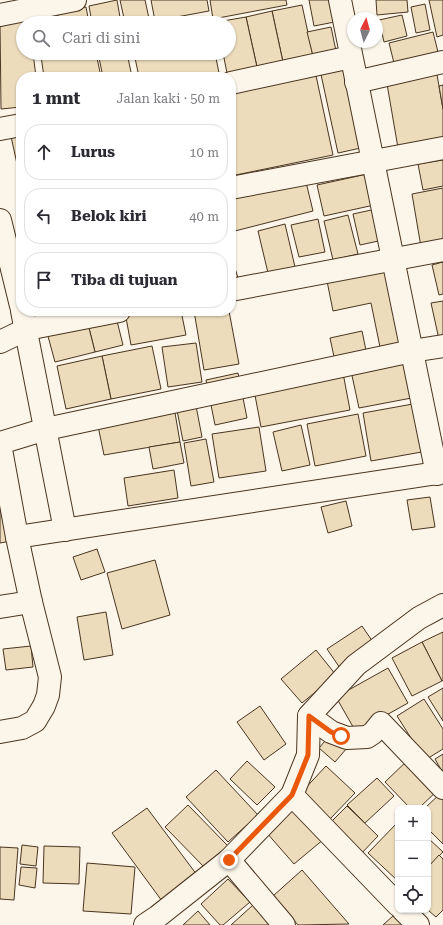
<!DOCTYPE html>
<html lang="id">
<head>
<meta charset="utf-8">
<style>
	body { margin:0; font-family:"Roboto Serif",serif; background:#f2f2f3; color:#2b2b33 }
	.controls { position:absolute; right:12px; bottom:12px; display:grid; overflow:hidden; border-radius:8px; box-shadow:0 1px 3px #0004 }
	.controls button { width:36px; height:36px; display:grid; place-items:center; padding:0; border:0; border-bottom:1px solid #e1e1e2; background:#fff; color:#2b2b33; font:20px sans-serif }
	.compass { position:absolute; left:347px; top:12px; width:36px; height:36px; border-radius:50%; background:#fff; box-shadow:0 1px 3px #0004; rotate:6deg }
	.stop { position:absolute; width:12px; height:12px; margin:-9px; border:3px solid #ea580c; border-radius:50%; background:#fff }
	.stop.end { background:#ea580c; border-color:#fff; box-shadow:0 1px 4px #0008 }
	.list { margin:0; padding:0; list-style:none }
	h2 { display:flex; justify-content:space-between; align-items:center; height:52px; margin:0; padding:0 16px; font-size:17px }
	h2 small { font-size:13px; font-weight:400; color:#7c7c81 }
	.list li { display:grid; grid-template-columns:26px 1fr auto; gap:12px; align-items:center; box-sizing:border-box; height:56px; margin:0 8px 8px; padding:0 8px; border:1px solid #e1e1e2; border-radius:16px }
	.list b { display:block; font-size:15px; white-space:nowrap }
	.list em { font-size:13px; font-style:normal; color:#7c7c81 }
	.icon { flex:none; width:22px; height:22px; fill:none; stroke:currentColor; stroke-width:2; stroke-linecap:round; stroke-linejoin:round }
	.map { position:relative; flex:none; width:443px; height:925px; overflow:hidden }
	.search { position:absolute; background:#fff; box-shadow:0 1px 3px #0004; left:16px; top:16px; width:220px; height:44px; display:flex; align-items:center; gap:10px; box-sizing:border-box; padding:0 14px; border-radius:22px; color:#7c7c81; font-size:15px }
	.panel { position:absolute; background:#fff; box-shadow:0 1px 3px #0004; left:16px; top:72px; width:220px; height:244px; border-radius:16px }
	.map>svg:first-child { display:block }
	.building { fill:#ecdcbc; stroke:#4a3520 }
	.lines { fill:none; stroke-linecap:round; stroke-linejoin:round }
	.street-casing { stroke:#4a3520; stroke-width:24 }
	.street { stroke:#fbf6e9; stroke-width:22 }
	.route { stroke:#ea580c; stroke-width:5 }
</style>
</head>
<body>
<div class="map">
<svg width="443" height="925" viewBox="0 0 443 925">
	<rect width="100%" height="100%" fill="#fbf6e9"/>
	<g class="building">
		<polygon points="117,0 121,23 92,23 89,6"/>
		<polygon points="120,0 145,0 150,23 125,23"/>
		<polygon points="151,0 207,0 209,11 155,21"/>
		<polygon points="210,0 286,0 287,5 213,19"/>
		<polygon points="309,0 346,0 350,19 314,26"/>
		<polygon points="376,0 407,0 408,12 377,15"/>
		<polygon points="429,0 443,0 443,35 437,37"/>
		<polygon points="425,4 430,30 416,33 411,7"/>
		<polygon points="302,5 313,56 283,62 272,11"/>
		<polygon points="86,7 89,23 59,23 57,12"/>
		<polygon points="272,11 283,62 257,67 246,17"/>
		<polygon points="57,12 59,23 32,23 31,17"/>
		<polygon points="402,15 407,36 384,42 379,20"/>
		<polygon points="246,17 257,67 227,73 223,53 229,53 229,23 217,22"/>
		<polygon points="29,20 29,23 23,23 23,53 33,53 36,77 21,77 21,107 1,109 0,23"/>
		<polygon points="331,27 336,51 313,56 307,32"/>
		<polygon points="433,32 440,60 396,71 389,43"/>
		<polygon points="57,53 96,53 101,77 44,77 41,56"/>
		<polygon points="98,53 127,53 132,77 103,77"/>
		<polygon points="134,53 215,53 219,73 195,77 139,77"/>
		<polygon points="361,62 379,144 338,153 320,70"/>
		<polygon points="436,69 443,109 443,140 398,148 386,78"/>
		<polygon points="315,71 333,155 231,176 231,89"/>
		<polygon points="443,85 443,109 439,86"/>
		<polygon points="21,129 21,182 10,132"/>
		<polygon points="443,160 443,186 423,190 418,164"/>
		<polygon points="381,171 388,202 324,216 317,185"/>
		<polygon points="305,178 313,211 231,232 231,196"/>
		<polygon points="443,188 443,243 421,247 412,194"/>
		<polygon points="376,209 383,240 360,245 353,214"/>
		<polygon points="348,215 358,254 333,260 324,221"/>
		<polygon points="318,219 325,252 299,257 291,225"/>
		<polygon points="285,224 295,267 268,273 258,231"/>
		<polygon points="231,255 238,278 231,280"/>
		<polygon points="443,262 443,294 439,295 432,265"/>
		<polygon points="401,267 416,345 381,352 371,303 333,311 327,281"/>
		<polygon points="443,301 443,344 440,344 431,303"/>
		<polygon points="131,311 181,311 186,335 131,345 125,312"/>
		<polygon points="194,311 229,311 239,364 204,370"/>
		<polygon points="115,313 123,345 95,352 87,320"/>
		<polygon points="87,320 95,352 55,362 46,329"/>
		<polygon points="362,331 368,360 336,366 330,338"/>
		<polygon points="196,343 202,382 168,387 162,347"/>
		<polygon points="152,346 161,389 111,399 102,356"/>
		<polygon points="102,356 111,399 66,409 57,366"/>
		<polygon points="414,358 422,396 359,408 351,371"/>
		<polygon points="238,373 247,418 215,425 206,380"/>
		<polygon points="343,373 350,410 261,427 254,390"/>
		<polygon points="424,402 433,450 371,461 363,413"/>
		<polygon points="196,406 202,437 183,441 177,410"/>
		<polygon points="174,407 180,442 104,455 97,421"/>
		<polygon points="358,414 366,456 315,466 307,424"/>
		<polygon points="301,425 310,465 282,471 273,432"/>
		<polygon points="259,427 266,471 219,478 212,434"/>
		<polygon points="206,439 214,482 191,486 184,443"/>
		<polygon points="180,442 184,463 153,469 149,447"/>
		<polygon points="174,470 178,498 128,506 124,478"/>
		<polygon points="430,497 435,527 412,530 407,500"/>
		<polygon points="346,501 352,526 328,533 321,507"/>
		<polygon points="0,506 3,506 11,541 0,543"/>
		<polygon points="97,549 105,572 81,580 73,557"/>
		<polygon points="155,560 170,615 122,629 107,573"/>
		<polygon points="106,612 113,655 84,660 77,617"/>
		<polygon points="362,626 375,645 340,668 327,649"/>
		<polygon points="443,632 443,680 442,681 422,642"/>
		<polygon points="422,642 442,681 412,696 392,658"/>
		<polygon points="31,646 33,667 6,670 3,649"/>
		<polygon points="316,650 336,675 302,703 281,679"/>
		<polygon points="388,668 408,703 356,732 336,697"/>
		<polygon points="443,688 443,721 428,697"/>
		<polygon points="424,699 443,729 443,749 425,760 397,716"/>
		<polygon points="260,706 286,744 264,760 237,722"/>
		<polygon points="331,734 347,748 335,762 319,748"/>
		<polygon points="443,754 443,773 435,759"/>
		<polygon points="410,758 439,789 419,808 410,808 385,782"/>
		<polygon points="247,761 275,787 257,805 230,779"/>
		<polygon points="326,766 355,793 329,820 300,794"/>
		<polygon points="216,770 258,815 228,842 186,797"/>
		<polygon points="377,778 394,796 365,823 347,805"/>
		<polygon points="441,793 443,795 443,844 428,829 428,808 425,808"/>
		<polygon points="188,805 228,846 205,868 165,827"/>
		<polygon points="297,806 324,839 294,864 266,832"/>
		<polygon points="347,806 378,836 359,856 327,826"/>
		<polygon points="147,808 197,875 162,901 112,833"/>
		<polygon points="398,822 398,881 368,853"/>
		<polygon points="428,838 443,852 428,867"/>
		<polygon points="22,845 38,847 36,866 20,864"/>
		<polygon points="44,846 80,847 79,884 43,883"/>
		<polygon points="0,847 18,848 14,900 0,899"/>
		<polygon points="439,855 443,859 443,910 436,917 428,910 428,867"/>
		<polygon points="87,863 135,867 131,914 83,911"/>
		<polygon points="21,867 37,868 35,888 19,885"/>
		<polygon points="302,870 349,924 298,925 273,896"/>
		<polygon points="228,879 250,902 223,925 220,925 201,904"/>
		<polygon points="253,905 271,925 231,925"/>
		<polygon points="198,911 210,925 183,925"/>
		<polygon points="394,915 404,925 383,925"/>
	</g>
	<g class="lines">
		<g class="street-casing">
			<g id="street">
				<polyline points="340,0 437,474"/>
				<polyline points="0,15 75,0"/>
				<polyline points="356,82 443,62"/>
				<polyline points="231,83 351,57"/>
				<polyline points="0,129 21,125"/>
				<polyline points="231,188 443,148"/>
				<polyline points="0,220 21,306"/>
				<polyline points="231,290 443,250"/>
				<polyline points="22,311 65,530"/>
				<polyline points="0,342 27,329 119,311"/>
				<polyline points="0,443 46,429 412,351 443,346"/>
				<polyline points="0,444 17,537 31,602 50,677 48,695 44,706 35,721 22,728 0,732"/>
				<polyline points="17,537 443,472"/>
				<polyline points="0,607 31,602"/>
				<polyline points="309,716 331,732 347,738 367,737 373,733 381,723 443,788"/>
				<polyline points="292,795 398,905"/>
				<polyline points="229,860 284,925"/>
				<polyline points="403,910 418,925"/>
				<polyline points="145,925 157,917 229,860 292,795 308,755 309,716 356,665 419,618 443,605"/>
			</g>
		</g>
		<use href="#street" class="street"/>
	</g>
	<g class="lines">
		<polyline class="route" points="229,860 292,795 308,755 309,716 331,732 341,736"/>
	</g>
</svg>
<div class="controls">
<button>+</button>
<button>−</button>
<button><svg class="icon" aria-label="locate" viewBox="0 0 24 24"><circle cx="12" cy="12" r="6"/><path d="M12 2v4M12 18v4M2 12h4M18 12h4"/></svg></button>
</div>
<svg class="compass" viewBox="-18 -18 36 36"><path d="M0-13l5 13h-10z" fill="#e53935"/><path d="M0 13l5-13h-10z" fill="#7c7c81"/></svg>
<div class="stop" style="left:341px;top:736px"></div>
<div class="stop end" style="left:229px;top:860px"></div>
<div class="search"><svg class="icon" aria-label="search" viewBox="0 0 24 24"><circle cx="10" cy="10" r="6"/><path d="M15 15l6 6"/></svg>Cari di sini</div>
<section class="panel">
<h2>1 mnt<small>Jalan kaki · 50 m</small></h2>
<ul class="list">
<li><svg class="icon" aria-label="ahead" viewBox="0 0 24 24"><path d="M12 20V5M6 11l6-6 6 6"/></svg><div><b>Lurus</b></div><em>10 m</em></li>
<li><svg class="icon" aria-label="left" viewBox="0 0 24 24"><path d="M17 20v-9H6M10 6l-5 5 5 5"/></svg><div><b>Belok kiri</b></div><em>40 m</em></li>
<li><svg class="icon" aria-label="arrive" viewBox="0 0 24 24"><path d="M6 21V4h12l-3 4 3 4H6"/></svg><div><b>Tiba di tujuan</b></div></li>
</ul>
</section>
</div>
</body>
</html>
